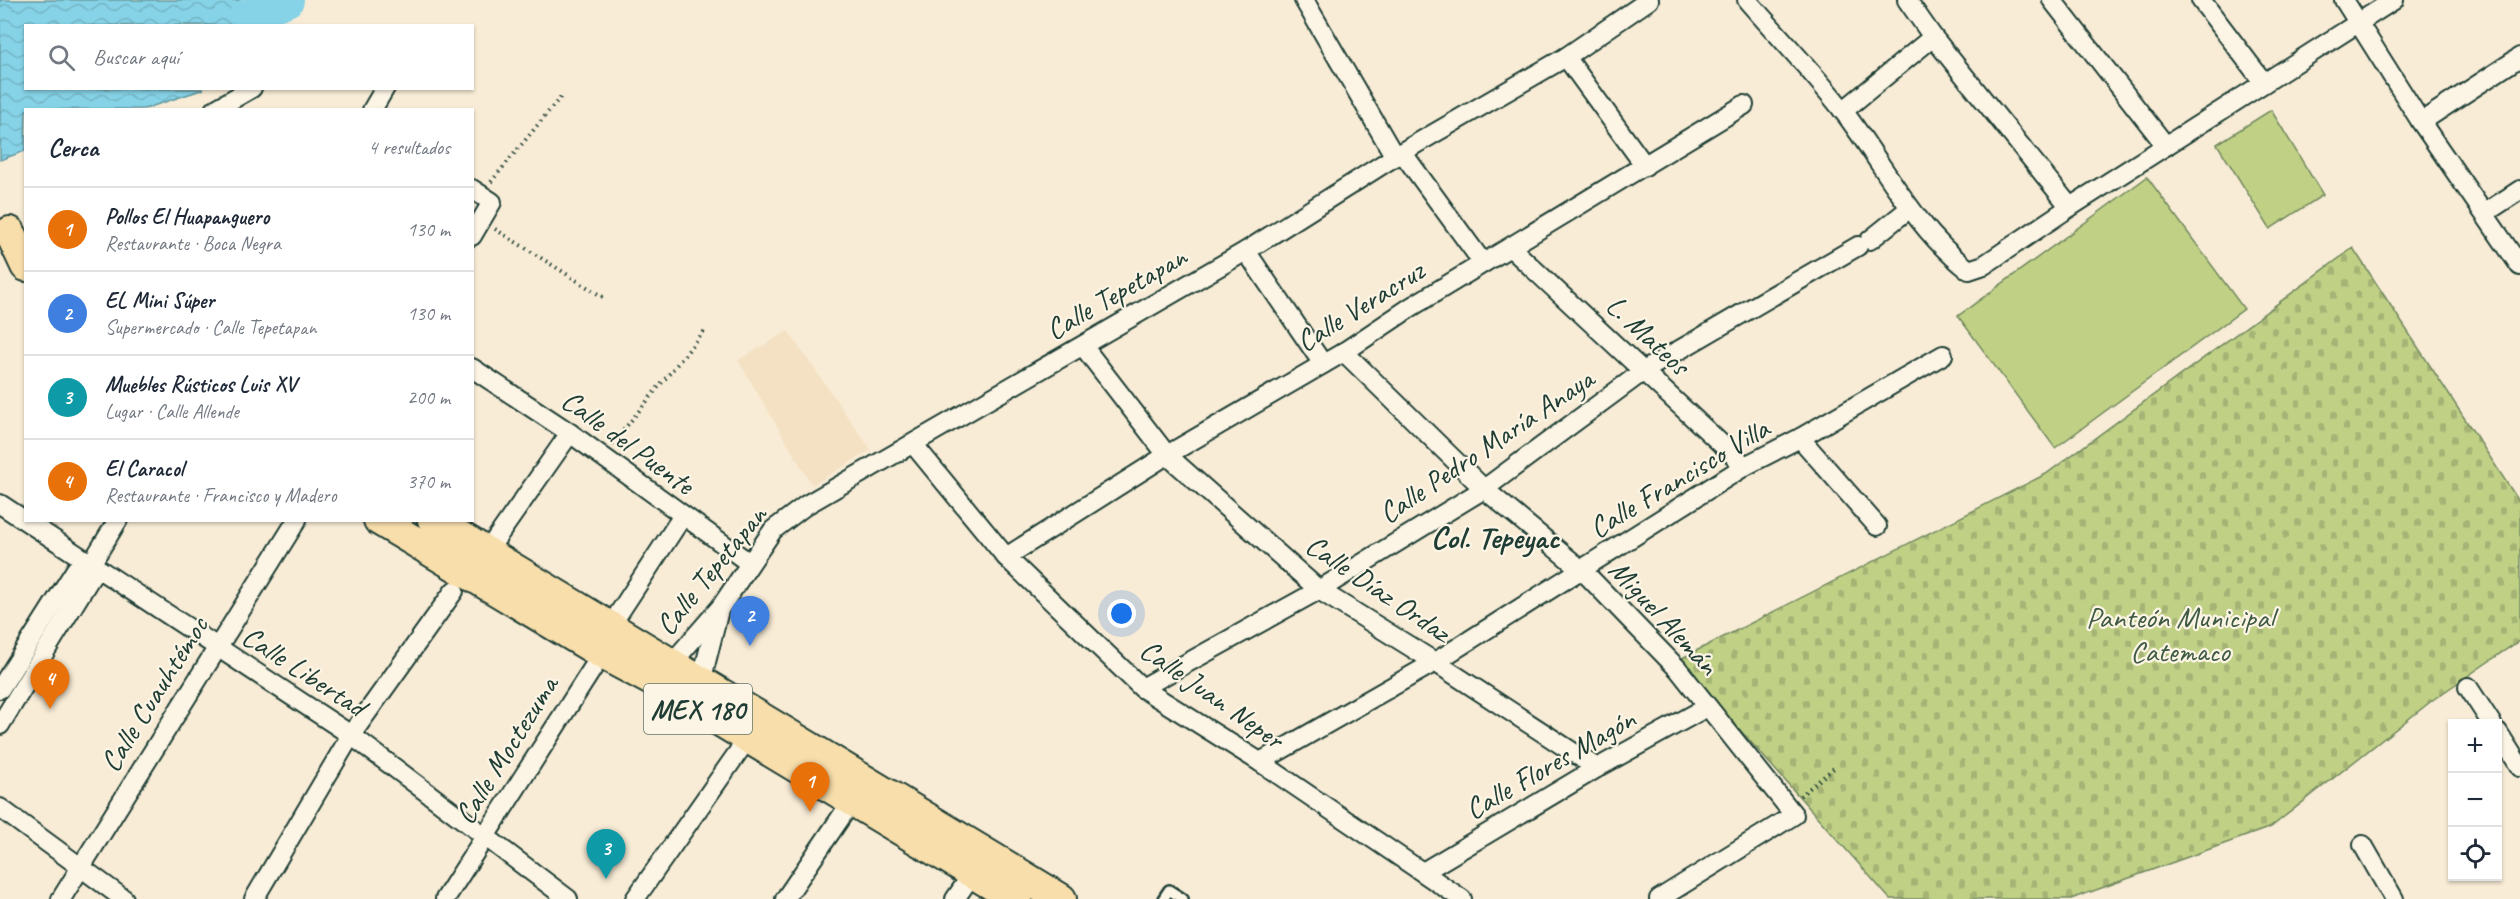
<!DOCTYPE html>
<html lang="es">
<head>
<meta charset="utf-8">
<style>
	body { margin:0; font-family:Caveat,sans-serif; background:#f6f6f7; color:#1f2937 }
	.controls { position:absolute; right:18px; bottom:18px; display:grid; overflow:hidden; border-radius:0px; box-shadow:0 2px 4px #0004 }
	.controls button { width:54px; height:54px; display:grid; place-items:center; padding:0; border:0; border-bottom:2px solid #e0e1e3; background:#fff; color:#1f2937; font:30px sans-serif }
	.you { position:absolute; left:1122px; top:614px; width:21px; height:21px; margin:-15px; border:4px solid #fff; border-radius:50%; background:#1a73e8; box-shadow:0 0 0 9px #1a73e833 }
	.badge { display:grid; place-items:center; width:39px; height:39px; border-radius:50%; background:#2563eb; color:#fff; font-size:20px; font-weight:700 }
	.pin { position:absolute; translate:-50% -50px; filter:drop-shadow(0 2px 3px #0008) }
	.pin::after { content:''; position:absolute; top:32px; width:21px; height:18px; background:inherit; clip-path:polygon(0 0,100% 0,50% 100%) }
	.list { margin:0; padding:0; list-style:none }
	h2 { display:flex; justify-content:space-between; align-items:center; height:78px; margin:0; padding:0 24px; font-size:26px }
	h2 small { font-size:20px; font-weight:400; color:#747a83 }
	.list li { display:grid; grid-template-columns:39px 1fr auto; gap:18px; align-items:center; box-sizing:border-box; height:84px; padding:0 24px; border-top:2px solid #e0e1e3 }
	.list b { display:block; font-size:22px; white-space:nowrap }
	.list p { margin:0; font-size:20px; white-space:nowrap; color:#747a83 }
	.list em { font-size:20px; font-style:normal; color:#747a83 }
	.icon { flex:none; width:33px; height:33px; fill:none; stroke:currentColor; stroke-width:2; stroke-linecap:round; stroke-linejoin:round }
	.map { position:relative; flex:none; width:2520px; height:899px; overflow:hidden }
	.search { position:absolute; background:#fff; box-shadow:0 2px 4px #0004; left:24px; top:24px; width:450px; height:66px; display:flex; align-items:center; gap:15px; box-sizing:border-box; padding:0 21px; border-radius:0px; color:#747a83; font-size:22px }
	.panel { position:absolute; background:#fff; box-shadow:0 2px 4px #0004; left:24px; top:108px; width:450px; height:414px; border-radius:0px }
	.map>svg:first-child { display:block }
	.built { fill:#f4e1c4 }
	.cemetery { fill:url(#cemetery-stones); stroke:#70875d; stroke-width:1.5 }
	.pitch { fill:#c0d186; stroke:#70875d; stroke-width:1.5 }
	.water { fill:url(#water-waves); stroke:#5d969f; stroke-width:1.5 }
	.lines { fill:none; stroke-linecap:round; stroke-linejoin:round }
	.river { stroke:#86d2e6; stroke-width:34 }
	.lane-casing { stroke:#1f3d34; stroke-width:14 }
	.street-casing { stroke:#1f3d34; stroke-width:22 }
	.primary-casing { stroke:#1f3d34; stroke-width:34 }
	.path { stroke:#1f3d34; stroke-width:4; stroke-dasharray:1.5 4.5; stroke-linecap:butt }
	.lane { stroke:#fcf5e5; stroke-width:9 }
	.street { stroke:#fcf5e5; stroke-width:18 }
	.primary { stroke:#f8deab; stroke-width:30 }
	.labels { text-anchor:middle; stroke-width:4.5; stroke-linejoin:round; paint-order:stroke }
	.shield { fill:#fcf5e5; stroke:#617469; stroke-width:1.5 }
	.shield-label { font-size:28px; font-weight:bold; fill:#1f3d34 }
	.street-label { font-size:30px; fill:#1f3d34; stroke:#fcf5e5 }
	.park-label { font-size:30px; fill:#3f5b44; stroke:#fcf5e5 }
	.neighbourhood-label { font-size:32px; font-weight:bold; fill:#1f3d34; stroke:#fcf5e5 }
</style>
</head>
<body>
<div class="map">
<svg width="2520" height="899" viewBox="0 0 2520 899">
	<defs>
		<pattern id="cemetery-stones" width="16" height="16" patternUnits="userSpaceOnUse" patternTransform="scale(1.5)"><rect width="16" height="16" fill="#c0d186"/><path d="M2 7V4a2 2 0 0 1 4 0v3zM10 15v-3a2 2 0 0 1 4 0v3z" fill="#a5b474"/></pattern>
		<pattern id="water-waves" width="16" height="10" patternUnits="userSpaceOnUse" patternTransform="scale(1.5)"><rect width="16" height="10" fill="#86d2e6"/><path d="M0 5q4-4 8 0t8 0" fill="none" stroke="#73b5c6"/></pattern>
	</defs>
	<rect width="100%" height="100%" fill="#f8ecd6"/>
	<filter id="ink" filterUnits="userSpaceOnUse"><feTurbulence type="fractalNoise" baseFrequency=".0167" numOctaves="2"/><feDisplacementMap in="SourceGraphic" scale="12" xChannelSelector="R" yChannelSelector="G"/><feConvolveMatrix kernelMatrix="1 2 1 2 8 2 1 2 1" color-interpolation-filters="sRGB"/></filter>
	<g filter="url(#ink)">
		<polygon class="built" points="788,331 871,450 812,485 738,360"/>
		<polygon class="cemetery" points="2353,248 2520,503 2520,640 2434,699 2271,827 2071,899 1890,899 1678,660 2046,474"/>
		<g class="pitch">
			<polygon points="2271,110 2323,195 2270,229 2217,144"/>
			<polygon points="2147,177 2244,309 2055,448 1958,316"/>
		</g>
		<polygon class="water" points="0,0 240,0 249,25 26,26 26,88 204,89 144,109 26,110 25,151 0,160"/>
		<g class="lines">
			<polyline class="river" points="246,16 287,0"/>
			<g class="lane-casing">
				<polyline id="lane" points="1163,899 1169,890 1183,899"/>
			</g>
			<g class="street-casing">
				<g id="street">
					<polyline points="1304,0 1395,157"/>
					<path d="M1747,0C1779,37 1814,73 1844,112C1884,165 1915,229 1969,270L1984,265L2070,207L2394,0"/>
					<polyline points="1907,0 1933,37 2070,207"/>
					<polyline points="2052,0 2166,146"/>
					<polyline points="2201,0 2264,83"/>
					<polyline points="2344,0 2421,122 2520,266"/>
					<polyline points="1566,57 1645,166"/>
					<polyline points="214,110 252,88"/>
					<polyline points="372,110 385,88"/>
					<polyline points="1843,111 1933,37"/>
					<polyline points="2421,122 2520,57"/>
					<polyline points="1402,152 1483,263"/>
					<polyline points="472,189 492,202 472,236"/>
					<polyline points="2485,213 2520,190"/>
					<polyline points="1870,240 1910,208"/>
					<polyline points="1511,248 1745,466"/>
					<polyline points="1246,251 1323,364"/>
					<polyline points="1083,346 1167,455 1319,590 1435,662 1597,768"/>
					<polyline points="1344,352 1484,489 1583,571 1678,669 1794,815 1659,899"/>
					<polyline points="472,368 570,433 748,562"/>
					<polyline points="1800,438 1877,526"/>
					<polyline points="914,445 1006,557 1142,688 1260,762 1462,899"/>
					<polyline points="0,504 351,735 568,899"/>
					<polyline points="486,553 570,433"/>
					<polyline points="1006,557 1167,455 1344,352 1411,307 1744,105"/>
					<polyline points="619,613 682,517"/>
					<polyline points="666,670 720,608 773,530 806,505 1246,251 1402,152 1566,57 1649,0"/>
					<polyline points="2468,687 2492,724"/>
					<polyline points="1142,688 1319,590 1484,489 1645,370 1858,246"/>
					<polyline points="0,689 76,569 91,564"/>
					<polyline points="699,690 719,610"/>
					<polyline points="0,725 91,577 91,564 118,520"/>
					<polyline points="2498,732 2520,767"/>
					<polyline points="1260,762 1435,662 1745,466 1800,438 1943,355"/>
					<polyline points="0,808 124,899"/>
					<polyline points="2363,845 2394,899"/>
					<polyline points="1423,872 1597,768 1707,707"/>
					<polyline points="61,899 297,520"/>
					<polyline points="254,899 351,735 454,591"/>
					<polyline points="445,899 607,646"/>
					<polyline points="635,899 748,738"/>
					<polyline points="785,899 852,801"/>
					<polyline points="955,899 973,873"/>
				</g>
			</g>
			<g class="primary-casing">
				<g id="primary">
					<polyline points="10,232 26,266"/>
					<polyline points="379,520 601,653 657,683 1016,899"/>
					<polyline points="433,520 1061,899"/>
				</g>
			</g>
			<g class="path">
				<polyline points="491,182 563,94"/>
				<polyline points="495,229 603,297"/>
				<polyline points="612,444 705,330"/>
				<polyline points="1800,796 1834,768"/>
			</g>
			<use href="#lane" class="lane"/>
			<use href="#street" class="street"/>
			<use href="#primary" class="primary"/>
		</g>
	</g>
	<g class="labels">
		<rect class="shield" x="644" y="684" width="108" height="50" rx="4.5"/>
		<g class="shield-label">
			<text x="698" y="719">MEX 180</text>
		</g>
		<g class="street-label">
			<text transform="translate(1116 293) rotate(-30)" y="10">Calle Tepetapan</text>
			<text transform="translate(1360 306) rotate(-32)" y="10">Calle Veracruz</text>
			<text transform="translate(1648 335) rotate(43)" y="10">L. Mateos</text>
			<text transform="translate(628 442) rotate(36)" y="10">Calle del Puente</text>
			<text transform="translate(1486 446) rotate(-34)" y="10">Calle Pedro María Anaya</text>
			<text transform="translate(1679 478) rotate(-31)" y="10">Calle Francisco Villa</text>
			<text transform="translate(711 570) rotate(-51)" y="10">Calle Tepetapan</text>
			<text transform="translate(1378 588) rotate(34)" y="10">Calle Díaz Ordaz</text>
			<text transform="translate(1664 617) rotate(47)" y="10">Miguel Alemán</text>
			<text transform="translate(304 671) rotate(33)" y="10">Calle Libertad</text>
			<text transform="translate(154 694) rotate(-58)" y="10">Calle Cuauhtémoc</text>
			<text transform="translate(1212 694) rotate(35)" y="10">Calle Juan Neper</text>
			<text transform="translate(506 750) rotate(-58)" y="10">Calle Moctezuma</text>
			<text transform="translate(1550 764) rotate(-30)" y="10">Calle Flores Magón</text>
		</g>
		<g class="park-label">
			<text x="2180" y="627">Panteón Municipal<tspan x="2180" dy="34">Catemaco</tspan></text>
		</g>
		<g class="neighbourhood-label">
			<text x="1495" y="548">Col. Tepeyac</text>
		</g>
	</g>
</svg>
<div class="controls">
<button>+</button>
<button>−</button>
<button><svg class="icon" aria-label="locate" viewBox="0 0 24 24"><circle cx="12" cy="12" r="6"/><path d="M12 2v4M12 18v4M2 12h4M18 12h4"/></svg></button>
</div>
<div class="you"></div>
<div class="pin badge" style="left:810px;top:812px;background:#e8710a">1</div>
<div class="pin badge" style="left:750px;top:646px;background:#3f7fe0">2</div>
<div class="pin badge" style="left:606px;top:879px;background:#0f9aa8">3</div>
<div class="pin badge" style="left:50px;top:709px;background:#e8710a">4</div>
<div class="search"><svg class="icon" aria-label="search" viewBox="0 0 24 24"><circle cx="10" cy="10" r="6"/><path d="M15 15l6 6"/></svg>Buscar aquí</div>
<section class="panel">
<h2>Cerca<small>4 resultados</small></h2>
<ul class="list">
<li><span class="badge" style="background:#e8710a">1</span><div><b>Pollos El Huapanguero</b><p>Restaurante · Boca Negra</p></div><em>130 m</em></li>
<li><span class="badge" style="background:#3f7fe0">2</span><div><b>EL Mini Súper</b><p>Supermercado · Calle Tepetapan</p></div><em>130 m</em></li>
<li><span class="badge" style="background:#0f9aa8">3</span><div><b>Muebles Rústicos Luis XV</b><p>Lugar · Calle Allende</p></div><em>200 m</em></li>
<li><span class="badge" style="background:#e8710a">4</span><div><b>El Caracol</b><p>Restaurante · Francisco y Madero</p></div><em>370 m</em></li>
</ul>
</section>
</div>
</body>
</html>
